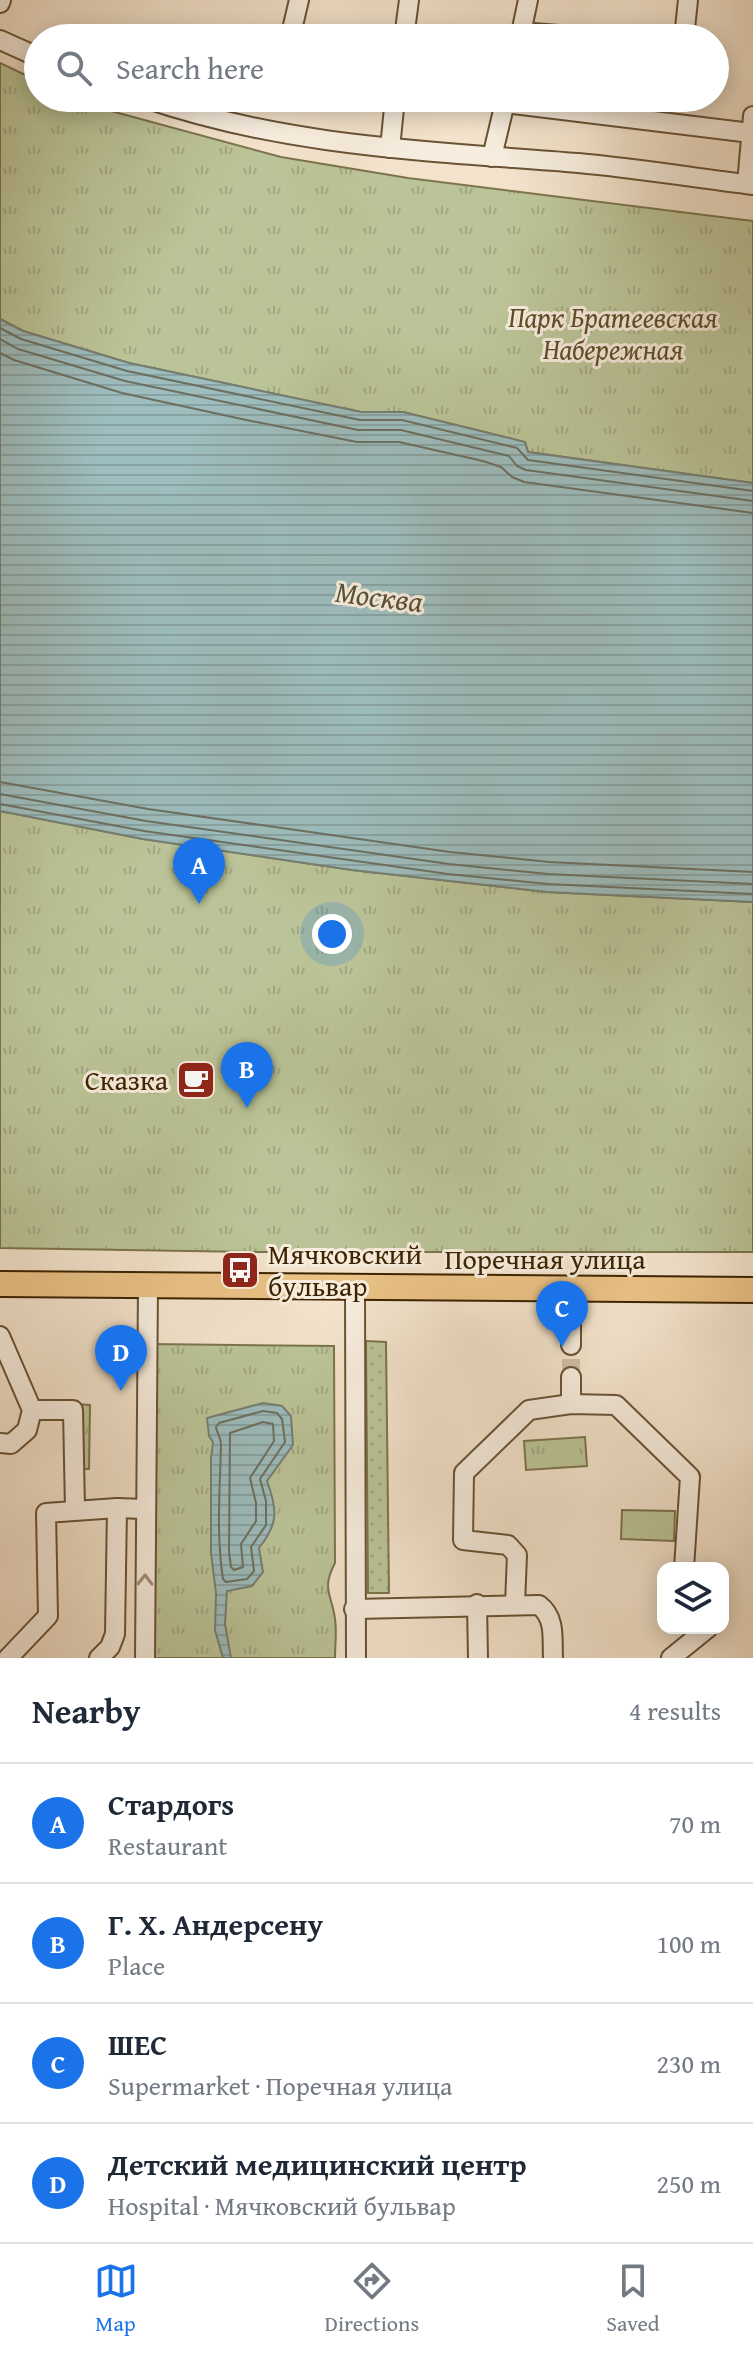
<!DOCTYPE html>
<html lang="en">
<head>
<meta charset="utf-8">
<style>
	body { margin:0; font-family:"Gentium Book Plus",serif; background:#f6f6f7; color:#1f2937 }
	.controls { position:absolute; right:24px; bottom:24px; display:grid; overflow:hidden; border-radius:16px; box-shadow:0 4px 20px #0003 }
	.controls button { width:72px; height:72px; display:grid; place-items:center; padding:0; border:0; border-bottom:2px solid #e0e1e3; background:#fff; color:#1f2937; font:40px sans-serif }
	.you { position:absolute; left:332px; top:934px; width:28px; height:28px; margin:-20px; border:6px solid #fff; border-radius:50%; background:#1a73e8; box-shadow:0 0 0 12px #1a73e833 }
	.badge { display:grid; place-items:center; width:52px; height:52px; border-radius:50%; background:#1a73e8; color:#fff; font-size:26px; font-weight:700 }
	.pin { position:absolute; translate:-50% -66px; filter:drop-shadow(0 2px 4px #0008) }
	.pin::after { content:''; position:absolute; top:42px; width:28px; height:24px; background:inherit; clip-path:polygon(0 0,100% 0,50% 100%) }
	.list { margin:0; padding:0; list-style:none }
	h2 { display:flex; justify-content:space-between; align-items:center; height:104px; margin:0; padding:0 32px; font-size:34px }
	h2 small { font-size:26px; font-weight:400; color:#747a83 }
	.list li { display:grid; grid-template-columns:52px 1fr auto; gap:24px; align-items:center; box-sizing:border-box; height:120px; padding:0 32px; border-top:2px solid #e0e1e3 }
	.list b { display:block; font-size:30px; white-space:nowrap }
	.list p { margin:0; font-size:26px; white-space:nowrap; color:#747a83 }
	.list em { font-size:26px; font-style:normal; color:#747a83 }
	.icon { flex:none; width:44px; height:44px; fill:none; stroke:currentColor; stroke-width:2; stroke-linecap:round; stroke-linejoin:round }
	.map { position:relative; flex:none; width:753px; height:1658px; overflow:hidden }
	.search { position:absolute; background:#fff; box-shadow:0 4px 20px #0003; left:24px; right:24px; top:24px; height:88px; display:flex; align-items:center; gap:20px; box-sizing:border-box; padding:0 28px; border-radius:44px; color:#747a83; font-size:30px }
	.sheet { height:584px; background:#fff }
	nav { display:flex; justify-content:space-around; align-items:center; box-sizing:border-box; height:112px; border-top:2px solid #e0e1e3; background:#fff; font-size:22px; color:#747a83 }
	nav a { display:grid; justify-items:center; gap:4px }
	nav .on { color:#1a73e8 }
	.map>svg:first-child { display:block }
	.grass { fill:url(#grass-dots); stroke:#7c744c; stroke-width:2 }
	.park { fill:url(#park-tufts); stroke:#7c744c; stroke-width:2 }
	.pitch { fill:#bbc498; stroke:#7c744c; stroke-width:2 }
	.water { fill:url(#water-rules); stroke:#767f72; stroke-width:2 }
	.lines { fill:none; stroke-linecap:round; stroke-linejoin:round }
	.shore { stroke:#6c7060; stroke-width:2 }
	.minor-tunnel { stroke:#cebda3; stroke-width:18; stroke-dasharray:18 9; stroke-linecap:butt }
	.minor-casing { stroke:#6a5334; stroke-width:22 }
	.major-casing { stroke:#3c2301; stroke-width:28 }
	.minor { stroke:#f7edde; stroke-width:18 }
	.major { stroke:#eac286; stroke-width:24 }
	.oneway { stroke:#a3927b }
	.labels { text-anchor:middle; stroke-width:6; stroke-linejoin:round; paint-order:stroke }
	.park-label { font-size:28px; font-style:italic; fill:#5c4b27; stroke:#f7edde }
	.poi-label { font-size:28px; fill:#3c2301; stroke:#f7edde; text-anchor:end }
	.street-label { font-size:28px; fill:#3c2301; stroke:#f7edde }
	.water-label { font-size:30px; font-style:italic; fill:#59513a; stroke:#f7edde }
</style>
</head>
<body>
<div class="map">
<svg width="753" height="1658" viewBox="0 0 753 1658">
	<defs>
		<pattern id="grass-dots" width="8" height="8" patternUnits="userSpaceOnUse" patternTransform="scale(2)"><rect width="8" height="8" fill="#bbc498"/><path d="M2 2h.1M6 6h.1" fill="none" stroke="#a2a881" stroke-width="1.8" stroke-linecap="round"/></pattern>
		<pattern id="park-tufts" width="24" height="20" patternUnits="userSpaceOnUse" patternTransform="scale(2)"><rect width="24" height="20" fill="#bbc498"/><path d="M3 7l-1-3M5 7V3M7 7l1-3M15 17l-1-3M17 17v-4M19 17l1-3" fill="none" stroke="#a2a881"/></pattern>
		<pattern id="water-rules" width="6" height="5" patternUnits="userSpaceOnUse" patternTransform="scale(2)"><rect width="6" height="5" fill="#9dbdbe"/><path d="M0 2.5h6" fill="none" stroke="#88a2a2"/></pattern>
	</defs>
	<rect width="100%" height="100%" fill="#f3e3cc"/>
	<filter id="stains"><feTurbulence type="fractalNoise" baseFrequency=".0025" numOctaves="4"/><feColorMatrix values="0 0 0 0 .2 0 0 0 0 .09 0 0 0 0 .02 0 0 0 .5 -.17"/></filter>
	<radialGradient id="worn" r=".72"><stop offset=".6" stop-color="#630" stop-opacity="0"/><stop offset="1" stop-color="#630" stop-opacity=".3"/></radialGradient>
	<g class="grass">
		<polygon points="549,1305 555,1305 562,1310 564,1329 548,1328"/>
		<polygon points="366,1341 386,1342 389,1593 368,1593"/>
	</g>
	<g class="park">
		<polygon points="0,63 38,81 38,98 74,98 89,105 281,157 408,178 753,221 753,483 528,452 525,442 403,412 361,412 129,363 23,331 0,319"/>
		<polygon points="0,811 143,839 352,870 547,892 753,902 753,1252 251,1252 0,1248"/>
		<path d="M151,1344L334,1346L335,1563C321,1589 332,1595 335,1619C337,1631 335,1645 335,1658H155Z"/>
		<polygon points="77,1404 90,1405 89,1469 76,1469"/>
		<polygon points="585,1437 587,1466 526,1470 524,1441"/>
	</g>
	<polygon class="pitch" points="622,1510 675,1511 674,1541 621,1539"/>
	<g class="water">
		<polygon points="0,319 23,331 129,363 361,412 403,412 525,442 528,452 753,483 753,902 547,892 352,870 143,839 0,811"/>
		<path d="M263,1403L282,1406L291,1416L293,1445L267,1481C278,1511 278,1524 259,1548L263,1572L252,1586L227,1591L225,1624L231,1658H223L215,1630L216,1593L211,1553V1459L213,1442L209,1436L207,1418Z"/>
	</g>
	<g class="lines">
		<g class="shore">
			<polyline points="0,328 21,339 127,371 360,420 402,420 517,448 528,460 753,491"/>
			<polyline points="0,339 18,349 125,381 358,430 401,430 509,456 517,466 526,470 753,501"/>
			<polyline points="0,353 14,360 122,393 251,421 357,442 399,442 483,461 501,467 512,477 524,482 753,513"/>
			<polyline points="0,782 148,809 450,852 549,862 753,872"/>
			<polyline points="0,794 146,821 449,864 548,874 753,884"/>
			<polyline points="0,804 144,831 448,874 548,884 753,894"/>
			<path d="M263,1411L277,1413L282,1419L285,1442L260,1479L266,1501V1525L251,1547L254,1571L247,1579L226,1582L223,1579C216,1534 220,1489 221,1444C221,1437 217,1434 216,1427L219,1423Z"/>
			<polygon points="263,1422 273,1424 274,1441 250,1478 256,1503 256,1521 241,1544 243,1567 234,1570 231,1567 229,1552 230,1433"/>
		</g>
		<polyline class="minor-tunnel" points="571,1377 571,1345"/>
		<g class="minor-casing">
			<g id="minor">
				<polyline points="0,3 1,0"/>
				<polyline points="521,32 597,38"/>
				<polyline points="290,38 299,0"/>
				<polyline points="404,38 409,0"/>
				<polyline points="520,38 528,0"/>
				<polyline points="684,38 688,0"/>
				<polyline points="0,40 38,57"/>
				<path d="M145,98C287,147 430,151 578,163C636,168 695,178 753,185"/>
				<polyline points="505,103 751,133"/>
				<polyline points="390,148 395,98"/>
				<polyline points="492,157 506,98"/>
				<polyline points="747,184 753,116"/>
				<polyline points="355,1289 356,1658"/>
				<polyline points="571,1289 571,1345"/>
				<polyline points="0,1336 32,1410 27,1430 11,1444 0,1443"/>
				<polyline points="571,1377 571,1404"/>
				<polyline points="32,1410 73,1410 75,1509"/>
				<polyline points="477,1604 478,1658"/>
				<polyline points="515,1604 517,1555 508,1545 463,1540 464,1473 529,1410 571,1404 616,1405 690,1477 684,1568"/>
				<path d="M354,1609L539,1605C556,1618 552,1639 553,1658"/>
				<polyline points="8,1658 48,1616 46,1513 117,1508 144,1509"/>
				<polyline points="99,1658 110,1647 115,1634 117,1508"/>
				<polyline points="145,1658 148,1286"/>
				<polyline points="671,1658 708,1628"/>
			</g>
		</g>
		<g class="major-casing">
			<polyline id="major" points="0,1284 753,1290"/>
		</g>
		<use href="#minor" class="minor"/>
		<use href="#major" class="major"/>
	</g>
	<defs><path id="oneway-chevron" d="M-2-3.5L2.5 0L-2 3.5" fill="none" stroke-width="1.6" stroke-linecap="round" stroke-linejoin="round" transform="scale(2)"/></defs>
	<use class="oneway" href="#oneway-chevron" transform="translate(145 1580) rotate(-89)"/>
	<defs>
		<g id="cafe-square" transform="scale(2)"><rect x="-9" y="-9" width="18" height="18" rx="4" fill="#8f2418" stroke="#f7edde"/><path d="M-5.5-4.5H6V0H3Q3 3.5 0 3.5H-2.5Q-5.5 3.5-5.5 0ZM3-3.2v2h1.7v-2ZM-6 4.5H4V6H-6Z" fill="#fff"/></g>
		<g id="bus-square" transform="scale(2)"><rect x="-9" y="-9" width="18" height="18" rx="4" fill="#8f2418" stroke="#f7edde"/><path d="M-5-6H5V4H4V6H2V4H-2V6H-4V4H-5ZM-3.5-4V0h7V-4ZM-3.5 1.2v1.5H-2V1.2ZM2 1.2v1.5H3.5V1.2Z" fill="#fff"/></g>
	</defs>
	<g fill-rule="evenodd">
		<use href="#cafe-square" x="196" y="1080"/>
		<use href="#bus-square" x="240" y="1270"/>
	</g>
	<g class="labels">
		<g class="park-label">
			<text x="613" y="327">Парк Братеевская<tspan x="613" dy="32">Набережная</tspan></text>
		</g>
		<g class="poi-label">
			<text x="168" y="1090">Сказка</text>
			<text x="268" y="1264" text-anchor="start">Мячковский<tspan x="268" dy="32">бульвар</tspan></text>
		</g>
		<g class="street-label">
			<text x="545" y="1269">Поречная улица</text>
		</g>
		<g class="water-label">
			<text transform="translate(379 597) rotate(7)" y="10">Москва</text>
		</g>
	</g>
	<rect width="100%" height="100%" filter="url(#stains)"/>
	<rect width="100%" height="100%" fill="url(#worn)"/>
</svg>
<div class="controls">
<button><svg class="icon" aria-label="layers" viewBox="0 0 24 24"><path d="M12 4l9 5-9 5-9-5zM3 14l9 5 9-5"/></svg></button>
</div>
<div class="you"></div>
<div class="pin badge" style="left:199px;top:904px">A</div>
<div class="pin badge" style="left:247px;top:1108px">B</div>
<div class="pin badge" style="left:562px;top:1347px">C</div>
<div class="pin badge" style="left:121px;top:1391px">D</div>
<div class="search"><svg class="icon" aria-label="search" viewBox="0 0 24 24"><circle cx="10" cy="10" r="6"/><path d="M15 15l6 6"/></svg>Search here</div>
</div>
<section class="sheet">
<h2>Nearby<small>4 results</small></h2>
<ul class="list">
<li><span class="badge">A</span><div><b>Стардогs</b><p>Restaurant</p></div><em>70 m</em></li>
<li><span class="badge">B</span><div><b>Г. Х. Андерсену</b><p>Place</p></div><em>100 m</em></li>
<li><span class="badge">C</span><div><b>ШЕС</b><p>Supermarket · Поречная улица</p></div><em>230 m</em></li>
<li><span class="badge">D</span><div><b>Детский медицинский центр</b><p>Hospital · Мячковский бульвар</p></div><em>250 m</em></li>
</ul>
</section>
<nav>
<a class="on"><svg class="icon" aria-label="map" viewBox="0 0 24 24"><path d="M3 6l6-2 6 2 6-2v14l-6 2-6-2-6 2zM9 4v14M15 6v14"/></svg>Map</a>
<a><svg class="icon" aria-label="directions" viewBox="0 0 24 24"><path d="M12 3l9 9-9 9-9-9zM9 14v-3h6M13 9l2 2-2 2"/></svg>Directions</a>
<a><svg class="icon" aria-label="saved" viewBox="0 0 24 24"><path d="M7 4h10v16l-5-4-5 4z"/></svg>Saved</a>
</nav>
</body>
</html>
